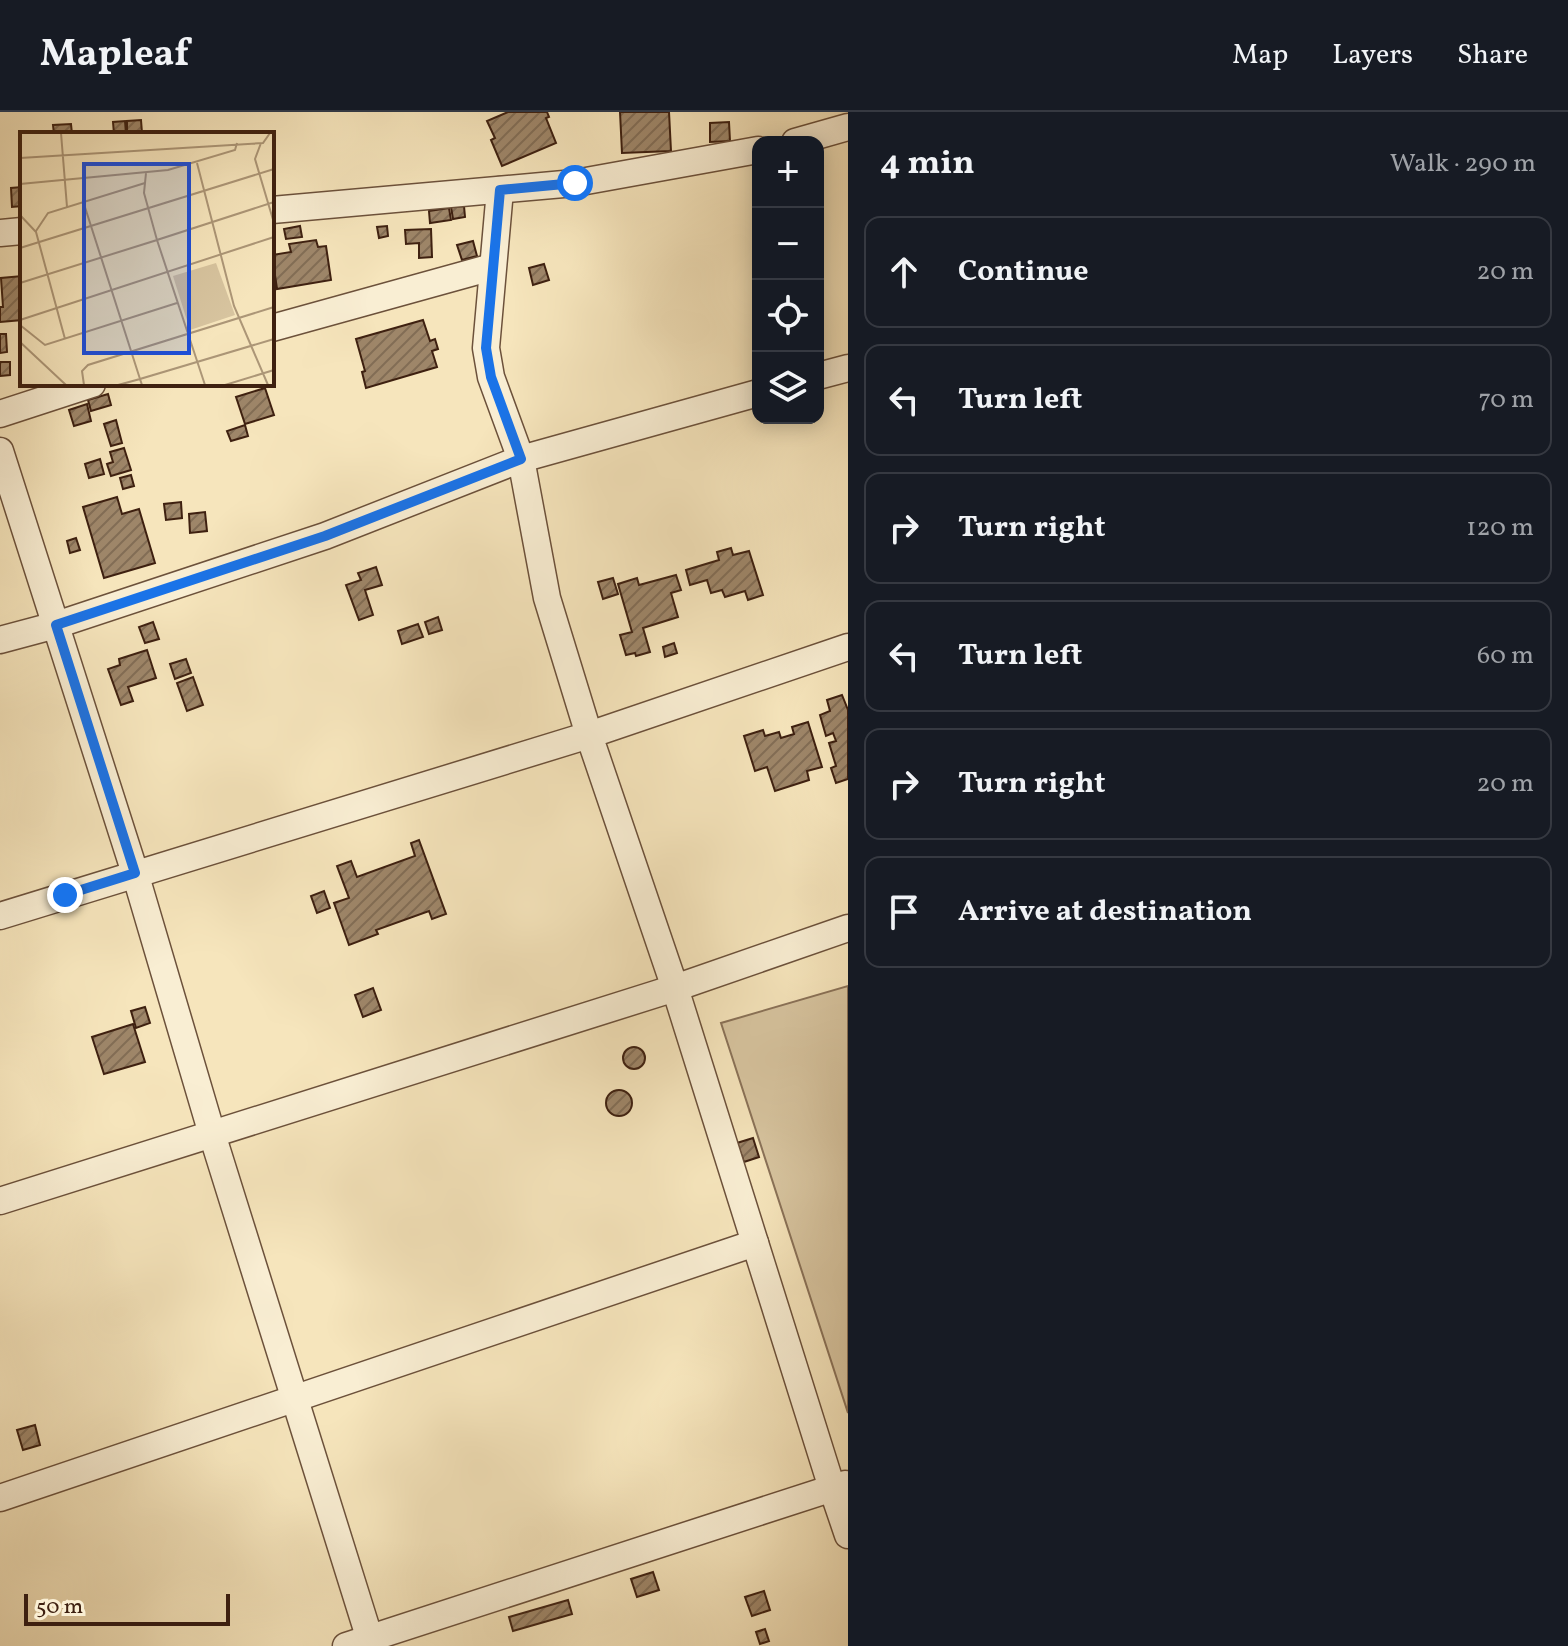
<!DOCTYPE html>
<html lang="en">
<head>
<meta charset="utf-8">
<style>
	body { margin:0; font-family:Vollkorn,serif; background:#242831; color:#f1f3f6 }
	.controls { position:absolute; right:24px; top:24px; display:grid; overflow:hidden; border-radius:16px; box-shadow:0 4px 20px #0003 }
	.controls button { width:72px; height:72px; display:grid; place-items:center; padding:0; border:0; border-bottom:2px solid #363941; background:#171b24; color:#f1f3f6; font:40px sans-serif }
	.scale { position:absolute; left:24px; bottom:20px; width:206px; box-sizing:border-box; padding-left:8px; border:4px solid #3e2010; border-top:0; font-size:22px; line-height:28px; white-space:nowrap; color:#3e2010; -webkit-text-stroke:6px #f9eed3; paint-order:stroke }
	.stop { position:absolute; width:24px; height:24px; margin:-18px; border:6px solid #1a73e8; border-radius:50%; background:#fff }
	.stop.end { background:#1a73e8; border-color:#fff; box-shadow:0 2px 8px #0008 }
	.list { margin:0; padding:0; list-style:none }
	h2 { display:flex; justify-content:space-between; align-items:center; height:104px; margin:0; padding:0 32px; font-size:34px }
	h2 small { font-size:26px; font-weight:400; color:#9ea1a6 }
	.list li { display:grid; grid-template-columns:52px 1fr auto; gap:24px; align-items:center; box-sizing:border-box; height:112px; margin:0 16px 16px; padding:0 16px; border:2px solid #363941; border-radius:16px }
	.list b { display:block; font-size:30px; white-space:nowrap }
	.list em { font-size:26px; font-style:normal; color:#9ea1a6 }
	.icon { flex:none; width:44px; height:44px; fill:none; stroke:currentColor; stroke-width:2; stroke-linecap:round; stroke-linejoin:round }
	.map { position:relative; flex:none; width:848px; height:1534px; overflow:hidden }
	header { display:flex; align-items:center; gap:48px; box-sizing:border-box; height:112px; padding:0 40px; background:#171b24; border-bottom:2px solid #363941 }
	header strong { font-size:38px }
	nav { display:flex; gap:44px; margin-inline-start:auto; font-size:28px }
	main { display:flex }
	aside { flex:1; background:#171b24 }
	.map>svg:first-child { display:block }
	.garden { fill:#d7c49f; stroke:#8a7258; stroke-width:2 }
	.building { fill:url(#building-hatch); stroke:#3e2010; stroke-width:2 }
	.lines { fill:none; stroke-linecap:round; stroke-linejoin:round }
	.minor-casing { stroke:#6c513b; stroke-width:29 }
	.minor { stroke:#f9eed3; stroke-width:26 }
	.route { stroke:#1a73e8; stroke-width:10 }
	.inset-road { fill:none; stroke:#ac9677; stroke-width:2 }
	.view { fill:#1d4ed8; fill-opacity:0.15; stroke:#1d4ed8; stroke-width:4 }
	.inset-edge { fill:none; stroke:#3e2010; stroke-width:4 }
</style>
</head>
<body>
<header>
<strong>Mapleaf</strong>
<nav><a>Map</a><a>Layers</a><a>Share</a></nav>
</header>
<main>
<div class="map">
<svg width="848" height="1534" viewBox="0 0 848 1534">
	<defs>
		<pattern id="building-hatch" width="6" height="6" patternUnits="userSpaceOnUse" patternTransform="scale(2)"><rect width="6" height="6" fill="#9e8669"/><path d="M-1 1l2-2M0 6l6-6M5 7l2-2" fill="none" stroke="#826d55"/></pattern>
	</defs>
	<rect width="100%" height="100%" fill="#f6e5bc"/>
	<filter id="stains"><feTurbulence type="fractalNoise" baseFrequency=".0025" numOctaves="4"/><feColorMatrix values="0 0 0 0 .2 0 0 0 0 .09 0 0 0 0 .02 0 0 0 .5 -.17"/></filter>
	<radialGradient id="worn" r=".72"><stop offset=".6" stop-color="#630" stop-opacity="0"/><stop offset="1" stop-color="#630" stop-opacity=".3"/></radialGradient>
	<polygon class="garden" points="848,874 848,1301 721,911"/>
	<g class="building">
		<polygon points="508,0 547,0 549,5 546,6 556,31 502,54 491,28 495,26 487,9"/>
		<polygon points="620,0 669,0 671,39 622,41"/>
		<polygon points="141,8 142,21 127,22 127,9"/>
		<polygon points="125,9 126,22 114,22 113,10"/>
		<polygon points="729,10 730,29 710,30 710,11"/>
		<polygon points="71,12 72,22 54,22 53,13"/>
		<polygon points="22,75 22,94 12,95 11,76"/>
		<polygon points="464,94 465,105 453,107 451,95"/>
		<polygon points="449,96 451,108 430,111 429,99"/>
		<polygon points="300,114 302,125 286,127 284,117"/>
		<polygon points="387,114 388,124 379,126 377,115"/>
		<polygon points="431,117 432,145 419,146 419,131 406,132 405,118"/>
		<polygon points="316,128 318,135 326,134 331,168 277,177 272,143 291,140 289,132"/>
		<polygon points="473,129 477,144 462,148 457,133"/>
		<polygon points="544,152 549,168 533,173 529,156"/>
		<polygon points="22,164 22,208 0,210 0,195 3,195 1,166"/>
		<polygon points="423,208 430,229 435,227 438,237 432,239 437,255 366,276 362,260 365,259 356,227"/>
		<polygon points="0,222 6,222 7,240 0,241"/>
		<polygon points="0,250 10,250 10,263 0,264"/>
		<polygon points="265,276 274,303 245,312 236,285"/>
		<polygon points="108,282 111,293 91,299 88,288"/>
		<polygon points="87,292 91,309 74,314 69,298"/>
		<polygon points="116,308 122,331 111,334 104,312"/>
		<polygon points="245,313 248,324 231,329 227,319"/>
		<polygon points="124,336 131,358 111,364 107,352 113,350 110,340"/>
		<polygon points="100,347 104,362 89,366 85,352"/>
		<polygon points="131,363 134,374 123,377 120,366"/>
		<polygon points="117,385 122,402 139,397 155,451 104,466 83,395"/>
		<polygon points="181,390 182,406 166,408 164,392"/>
		<polygon points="205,400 207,419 190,421 189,402"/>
		<polygon points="76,426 80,438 70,441 67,429"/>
		<polygon points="731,436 733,443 749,439 763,483 748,488 745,479 725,485 722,478 711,481 707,468 690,473 686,458 719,448 717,440"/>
		<polygon points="376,455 382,473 365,478 373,503 359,508 346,473 361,468 358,461"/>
		<polygon points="676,463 681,478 671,481 678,505 643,516 650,540 636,544 635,541 626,543 620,523 632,520 618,472 637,466 639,473"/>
		<polygon points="613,466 618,482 603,487 598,470"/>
		<polygon points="438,505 442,518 429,522 425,510"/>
		<polygon points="153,510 159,527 145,531 139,515"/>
		<polygon points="418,512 423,525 402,532 398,519"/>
		<polygon points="674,531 677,541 665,545 663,535"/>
		<polygon points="147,538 156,566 128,575 133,589 121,593 108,557 120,553 119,547"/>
		<polygon points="186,547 191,561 175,567 170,552"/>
		<polygon points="193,565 203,593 187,599 177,571"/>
		<polygon points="842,583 848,598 848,667 836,671 831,656 836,654 829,631 836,629 833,621 826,624 820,603 830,599 827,588"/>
		<polygon points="808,610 822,655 807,659 809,668 775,679 767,655 755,659 744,624 763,618 765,624 779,620 781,626 794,622 792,615"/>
		<polygon points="419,728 446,802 432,807 429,799 376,818 378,822 349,833 334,791 349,786 337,754 351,749 357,765 415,744 411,731"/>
		<polygon points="324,779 330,796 317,801 311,784"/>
		<polygon points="373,876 381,898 363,905 355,883"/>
		<polygon points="145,895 150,911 136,916 131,899"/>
		<polygon points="133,912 145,950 104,962 92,925"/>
		<circle cx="634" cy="946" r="11"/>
		<circle cx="619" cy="991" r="13"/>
		<polygon points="753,1026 759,1045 744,1050 737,1031"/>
		<polygon points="35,1313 40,1333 23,1338 17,1318"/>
		<polygon points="653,1460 659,1478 637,1485 631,1467"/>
		<polygon points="764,1479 770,1498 752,1504 745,1485"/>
		<polygon points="568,1488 572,1502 513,1519 509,1505"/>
		<polygon points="765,1517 769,1529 760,1532 756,1520"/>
	</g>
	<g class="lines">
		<g class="minor-casing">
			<g id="minor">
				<polyline points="795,30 848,15"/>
				<polyline points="272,98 575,71 758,38"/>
				<polyline points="0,121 22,119"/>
				<polyline points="272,216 492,155"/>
				<polyline points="818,264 848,256"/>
				<polyline points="0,302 92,272"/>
				<polyline points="0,339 135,761 212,1022 372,1534"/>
				<polyline points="0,528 56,513 325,424 521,347 758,281"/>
				<polyline points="848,535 589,623 675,876 832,1376 848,1423"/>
				<polyline points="0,804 589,623 547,486 521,347 491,265 486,236 500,78"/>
				<polyline points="0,1089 675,876 848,816"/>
				<polyline points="0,1386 755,1131"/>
				<polyline points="346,1534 845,1372"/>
			</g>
		</g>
		<use href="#minor" class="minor"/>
	</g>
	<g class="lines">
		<polyline class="route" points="65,783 135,761 56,513 325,424 521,347 491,265 486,236 500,78 575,71"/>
	</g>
	<g transform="translate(20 20)">
		<rect width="254" height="254" fill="#f6e5bc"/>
		<path d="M196,131L215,183L170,198L153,144Z" fill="#d7c49f"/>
		<path class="inset-road" d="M41,1L47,75M241,11L235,27L254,91M0,26L243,11L250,1M177,31L214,174L248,253M0,52L148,38L215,18L217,11M63,69L120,247L98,253M0,83L16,100L45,207M16,99L28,81L125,51M0,116L254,37M0,151L137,108L124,61L126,41M0,188L254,105M0,193L25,213L157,171M0,210L46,253M64,253L62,239L68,233L254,175M122,253L120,247L254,207M185,253L137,108L254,70M205,253L254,238"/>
		<path class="view" d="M64,32H169V221H64Z"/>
		<rect width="254" height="254" class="inset-edge"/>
	</g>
	<rect width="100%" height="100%" filter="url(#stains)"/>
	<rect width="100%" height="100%" fill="url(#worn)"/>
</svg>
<div class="controls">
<button>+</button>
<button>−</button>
<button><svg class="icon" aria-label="locate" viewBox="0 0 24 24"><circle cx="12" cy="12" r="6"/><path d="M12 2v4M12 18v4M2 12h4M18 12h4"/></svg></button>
<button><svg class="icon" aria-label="layers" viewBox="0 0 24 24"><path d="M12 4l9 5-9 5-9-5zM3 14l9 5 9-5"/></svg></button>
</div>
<div class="scale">50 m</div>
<div class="stop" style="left:575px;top:71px"></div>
<div class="stop end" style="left:65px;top:783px"></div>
</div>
<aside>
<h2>4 min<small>Walk · 290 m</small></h2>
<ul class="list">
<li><svg class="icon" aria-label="ahead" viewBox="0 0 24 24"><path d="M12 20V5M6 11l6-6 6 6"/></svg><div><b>Continue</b></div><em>20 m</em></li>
<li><svg class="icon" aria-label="left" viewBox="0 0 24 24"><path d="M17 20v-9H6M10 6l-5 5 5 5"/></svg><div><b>Turn left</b></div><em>70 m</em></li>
<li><svg class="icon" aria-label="right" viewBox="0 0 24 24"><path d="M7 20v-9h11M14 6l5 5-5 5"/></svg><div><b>Turn right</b></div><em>120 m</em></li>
<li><svg class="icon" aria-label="left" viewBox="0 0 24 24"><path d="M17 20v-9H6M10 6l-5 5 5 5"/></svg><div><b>Turn left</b></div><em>60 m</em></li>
<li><svg class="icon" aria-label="right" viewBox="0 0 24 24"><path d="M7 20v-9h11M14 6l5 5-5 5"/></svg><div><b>Turn right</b></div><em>20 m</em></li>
<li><svg class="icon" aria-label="arrive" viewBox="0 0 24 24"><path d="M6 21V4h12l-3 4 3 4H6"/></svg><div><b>Arrive at destination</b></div></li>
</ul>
</aside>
</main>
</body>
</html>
